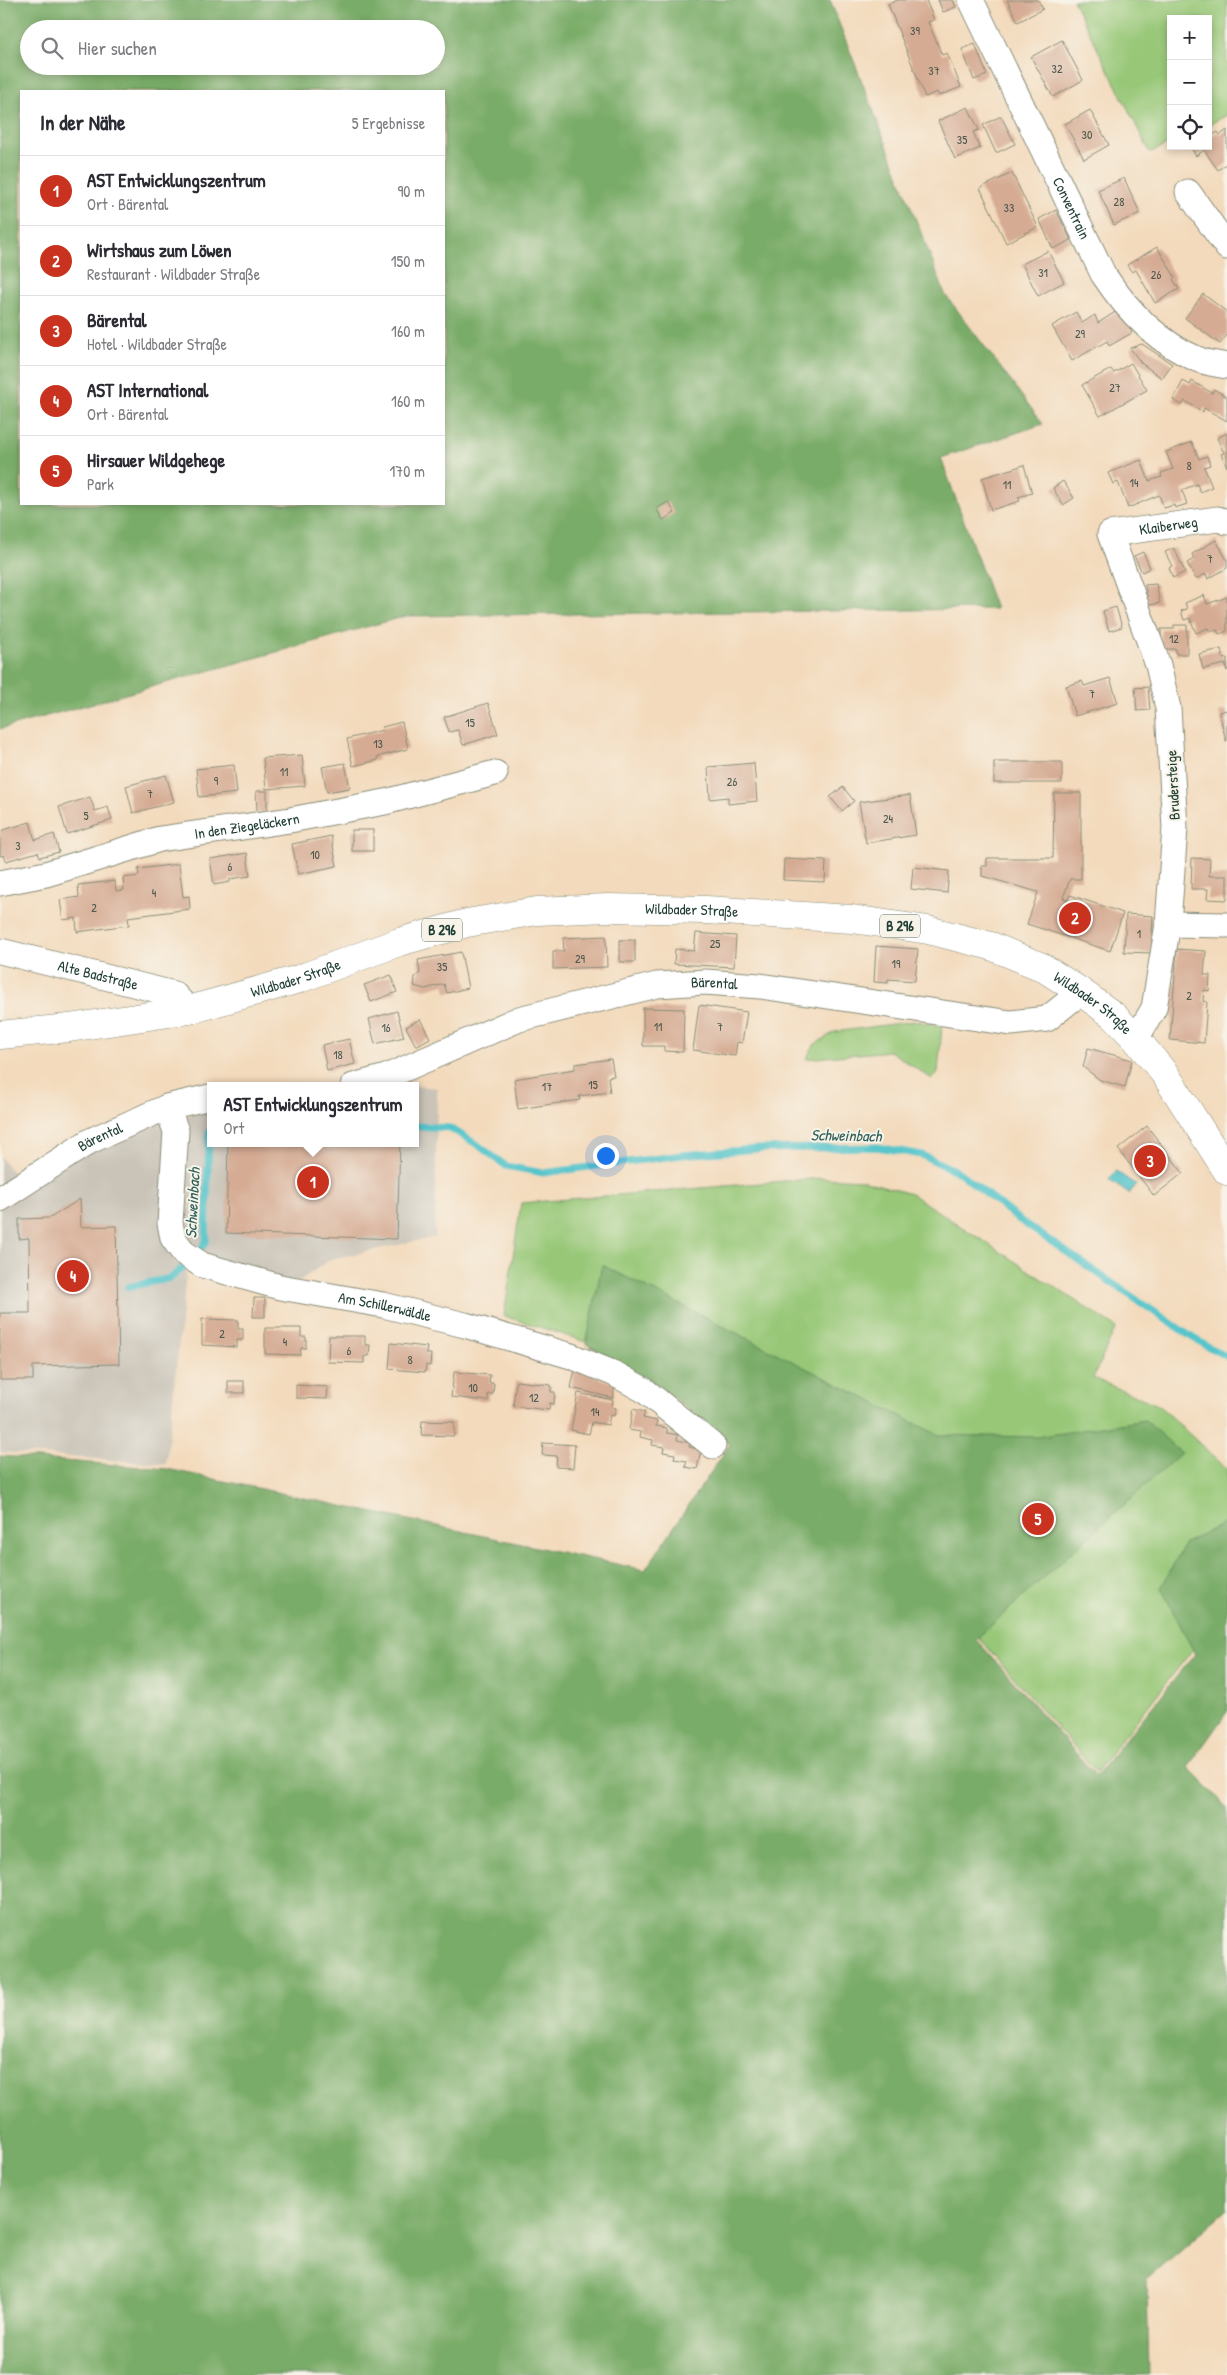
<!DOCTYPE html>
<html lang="de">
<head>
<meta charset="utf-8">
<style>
	body { margin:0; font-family:"Patrick Hand",sans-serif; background:#f2f2f3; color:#2b2b33 }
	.controls { position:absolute; right:15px; top:15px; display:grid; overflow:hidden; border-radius:0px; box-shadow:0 2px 8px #0003 }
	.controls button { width:45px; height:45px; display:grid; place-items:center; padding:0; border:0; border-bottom:1px solid #e1e1e2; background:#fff; color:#2b2b33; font:25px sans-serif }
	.you { position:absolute; left:605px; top:1155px; width:18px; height:18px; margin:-12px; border:4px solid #fff; border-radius:50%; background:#1a73e8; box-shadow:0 0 0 8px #1a73e833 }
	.badge { display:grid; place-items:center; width:32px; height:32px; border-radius:50%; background:#c8321e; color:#fff; font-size:16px; font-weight:700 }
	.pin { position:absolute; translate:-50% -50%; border:2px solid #fff; box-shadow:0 1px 5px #0006 }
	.popup { position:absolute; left:207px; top:1082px; width:212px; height:65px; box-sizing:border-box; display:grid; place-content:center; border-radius:0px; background:#fff; filter:drop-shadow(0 1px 4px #0005); font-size:16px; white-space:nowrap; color:#7c7c81 }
	.popup b { font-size:19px; color:#2b2b33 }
	.popup::after { content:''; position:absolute; left:50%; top:100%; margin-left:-10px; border:10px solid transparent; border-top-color:#fff }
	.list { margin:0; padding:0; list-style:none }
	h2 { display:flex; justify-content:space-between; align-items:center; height:65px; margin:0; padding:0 20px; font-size:21px }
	h2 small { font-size:16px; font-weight:400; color:#7c7c81 }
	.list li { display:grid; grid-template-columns:32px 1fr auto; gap:15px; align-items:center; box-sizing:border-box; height:70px; padding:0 20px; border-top:1px solid #e1e1e2 }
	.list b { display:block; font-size:19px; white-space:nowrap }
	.list p { margin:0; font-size:16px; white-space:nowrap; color:#7c7c81 }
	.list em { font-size:16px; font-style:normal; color:#7c7c81 }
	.icon { flex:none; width:28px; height:28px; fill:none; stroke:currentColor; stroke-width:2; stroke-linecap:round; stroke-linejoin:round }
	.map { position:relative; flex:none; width:1227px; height:2375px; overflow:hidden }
	.search { position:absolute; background:#fff; box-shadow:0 2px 8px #0003; left:20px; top:20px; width:425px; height:55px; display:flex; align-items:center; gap:12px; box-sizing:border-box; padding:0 18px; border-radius:28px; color:#7c7c81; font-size:19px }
	.panel { position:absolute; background:#fff; box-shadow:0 2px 8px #0003; left:20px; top:90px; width:425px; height:415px; border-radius:0px }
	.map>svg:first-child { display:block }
	.industrial { fill:#c9c3b8 }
	.green { fill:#97c777; stroke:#5b8256 }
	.forest { fill:#79ac68; stroke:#4c744e; fill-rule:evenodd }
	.water { fill:#57c5cb; stroke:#3b8180 }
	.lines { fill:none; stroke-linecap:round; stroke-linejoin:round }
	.stream { stroke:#57c5cb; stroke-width:7 }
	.building { fill:#d5ab93 }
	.minor-casing { stroke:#898c78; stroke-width:27 }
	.primary-casing { stroke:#898c78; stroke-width:29 }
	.minor { stroke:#fff; stroke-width:25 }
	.primary { stroke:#fff; stroke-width:28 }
	.labels { text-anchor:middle; stroke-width:4; stroke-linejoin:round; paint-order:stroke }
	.number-label { font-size:12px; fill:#4c584c }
	.shield { fill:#f7f3e8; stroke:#60746a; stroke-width:1 }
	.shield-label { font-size:14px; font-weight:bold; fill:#1f3d34 }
	.street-label { font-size:15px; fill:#1f3d34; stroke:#f7f3e8 }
	.water-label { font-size:16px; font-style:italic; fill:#2d5f5a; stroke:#f7f3e8 }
</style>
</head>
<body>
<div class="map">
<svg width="1227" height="2375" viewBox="0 0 1227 2375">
	<rect width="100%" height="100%" fill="#f7f3e8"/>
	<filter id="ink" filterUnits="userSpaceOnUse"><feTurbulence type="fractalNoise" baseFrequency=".02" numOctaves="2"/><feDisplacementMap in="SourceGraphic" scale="10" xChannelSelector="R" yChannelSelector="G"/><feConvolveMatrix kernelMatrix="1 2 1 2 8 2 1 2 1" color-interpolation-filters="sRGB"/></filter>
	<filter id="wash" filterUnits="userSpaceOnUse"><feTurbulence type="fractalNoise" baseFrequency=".0096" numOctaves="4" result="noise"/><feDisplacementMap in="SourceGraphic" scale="20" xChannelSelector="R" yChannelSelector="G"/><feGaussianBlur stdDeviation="1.12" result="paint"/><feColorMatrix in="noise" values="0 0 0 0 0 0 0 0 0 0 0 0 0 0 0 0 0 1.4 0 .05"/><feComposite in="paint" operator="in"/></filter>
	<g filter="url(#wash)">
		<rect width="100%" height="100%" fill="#f3dabc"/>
		<polygon class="industrial" points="416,1086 437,1088 435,1237 331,1259 296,1283 209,1258 189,1247 166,1464 0,1452 0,1156 26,1190 72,1159 151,1123 210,1110 210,1143 416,1143"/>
		<g class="green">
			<polygon points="1073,0 1227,0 1227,115 1208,125 1208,19 1171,19 1171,143 1150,153"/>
			<polygon points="914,1021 942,1026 938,1072 932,1079 890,1051 806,1059 814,1045 834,1032"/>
			<polygon points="821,1178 862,1180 911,1194 1116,1327 1093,1378 1158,1405 1227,1469 1227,1606 1096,1772 973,1631 615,1351 504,1316 521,1203"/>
		</g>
		<g class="forest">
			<path d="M0,0H830L945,294L1043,424L941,458L996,609L406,616L0,729ZM29,29H436V66H29ZM21,91H444V504H21Z"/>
			<polygon points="602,1265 938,1435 1037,1437 1145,1420 1181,1453 976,1639 1096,1776 1195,1654 1161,1588 1185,1543 1227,1522 1227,1712 1188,1767 1227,1807 1227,2210 1147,2279 1149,2375 0,2375 0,1456 167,1469 645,1570 730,1444 658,1386 586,1344"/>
		</g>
		<polygon class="water" points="1116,1171 1136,1185 1129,1194 1109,1180"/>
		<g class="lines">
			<g class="stream">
				<polyline points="416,1126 450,1128 478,1145 506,1166 543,1173 682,1155 757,1149 877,1147 922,1155 960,1173 1018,1219 1193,1338 1227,1357"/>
				<polyline points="196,1256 206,1241 209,1132"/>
				<polyline points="128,1287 171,1278 188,1263"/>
			</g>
		</g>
		<g id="blocks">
			<g class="building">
				<polygon points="898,0 926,0 934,20 928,22 942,55 947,53 961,87 939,96 937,92 925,97 888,4"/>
				<polygon points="938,0 953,0 956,7 943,12"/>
				<polygon points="1007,0 1038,0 1043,9 1018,22"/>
				<polygon points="1062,40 1083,80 1053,97 1031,57"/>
				<polygon points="975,44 987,75 974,80 962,49"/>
				<polygon points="968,107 979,130 973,132 980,148 955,159 938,121"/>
				<polygon points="1090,110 1109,145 1084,159 1065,124"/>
				<polygon points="1001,116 1015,144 996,153 983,125"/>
				<polygon points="1227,130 1227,163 1218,170 1204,150 1196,156 1190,146 1208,146 1208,138 1218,132 1220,135"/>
				<polygon points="1012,173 1038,227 1006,243 980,188"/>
				<polygon points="1124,178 1140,213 1114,225 1098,190"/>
				<polygon points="1056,210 1071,240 1053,249 1039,219"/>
				<polygon points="1157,247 1175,277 1173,279 1179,289 1155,303 1136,270 1132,272 1127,265"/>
				<polygon points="1048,251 1064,282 1038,296 1022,264"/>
				<polygon points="1203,294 1227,312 1227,335 1220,344 1185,318"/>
				<polygon points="1120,309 1132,333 1109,346 1107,341 1072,361 1052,326 1076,312 1082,323 1095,315 1098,323"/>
				<polygon points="1142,344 1172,364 1162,378 1141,363 1130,348"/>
				<polygon points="1131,363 1147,390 1100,416 1082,385 1111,369 1114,373"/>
				<polygon points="1183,381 1190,385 1192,381 1212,393 1214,389 1227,397 1227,421 1204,408 1203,412 1185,401 1182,405 1173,400"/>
				<polygon points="1227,433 1227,467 1221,454 1224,453 1217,438"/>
				<polygon points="1192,442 1199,459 1207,456 1210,465 1204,467 1212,487 1200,492 1197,484 1182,490 1187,504 1175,508 1174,505 1164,508 1159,495 1128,508 1118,482 1113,484 1108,473 1141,460 1149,481 1152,480 1162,477 1161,473 1173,469 1166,452"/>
				<polygon points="1024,465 1032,493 1018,497 1020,501 991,510 982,478"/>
				<polygon points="1063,481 1074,498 1063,505 1053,488"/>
				<polygon points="668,502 675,513 663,520 656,509"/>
				<polygon points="1216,540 1227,560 1227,568 1208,579 1206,574 1196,579 1187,563 1194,559 1192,554"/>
				<polygon points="1174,548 1185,572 1173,578 1169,568 1172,566 1165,552"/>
				<polygon points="1143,552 1150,568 1142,572 1134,556"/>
				<polygon points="1156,584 1160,603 1149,605 1145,585"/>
				<polygon points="1204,595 1207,604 1227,597 1227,631 1219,634 1217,630 1210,632 1208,628 1196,633 1190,618 1184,620 1181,611 1187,609 1185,603"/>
				<polygon points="1116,607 1122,627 1109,631 1103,611"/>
				<polygon points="1174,625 1187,625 1187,654 1176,654 1176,649 1161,649 1161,629 1174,629"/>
				<polygon points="1221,649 1223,659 1227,658 1227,671 1225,664 1203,669 1199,654"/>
				<polygon points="1110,678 1118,703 1075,716 1066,686 1082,681 1084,686"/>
				<polygon points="1148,687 1150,710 1137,711 1135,688"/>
				<polygon points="488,703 498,734 463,745 458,730 449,732 444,717"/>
				<polygon points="1227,710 1227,741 1226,741 1219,712"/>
				<polygon points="402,722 408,749 377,757 378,760 353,766 347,739 383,730 382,727"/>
				<polygon points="302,755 305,786 266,789 263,758"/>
				<rect x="994" y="762" width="68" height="21"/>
				<polygon points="345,763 350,788 327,792 322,767"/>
				<polygon points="754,763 757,801 728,804 728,797 710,799 708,767"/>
				<polygon points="234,765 237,793 199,797 196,769"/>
				<polygon points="166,775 174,802 133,813 126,786"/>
				<polygon points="843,787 854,801 842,811 830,797"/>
				<polygon points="256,791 267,791 267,812 257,813"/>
				<polygon points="1054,793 1081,793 1081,879 1070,879 1063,898 1068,900 1070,895 1123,913 1110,951 1027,924 1038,892 982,876 982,866 987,866 987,858 1053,858"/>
				<polygon points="910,795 916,835 866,843 859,802"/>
				<polygon points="90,797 95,811 108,807 112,820 67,834 59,807"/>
				<polygon points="30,822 35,840 54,834 59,852 40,857 38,852 6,861 4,855 0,856 0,831"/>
				<rect x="352" y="830" width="21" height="21"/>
				<polygon points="331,836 337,866 298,874 292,844"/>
				<polygon points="247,853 250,876 230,879 230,882 214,885 210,859"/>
				<polygon points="1192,858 1210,859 1209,876 1227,876 1227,900 1207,899 1208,889 1191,889"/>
				<polygon points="784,859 826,861 825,882 783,880"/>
				<polygon points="179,864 183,897 189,896 190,909 128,917 129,925 77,932 76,918 63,920 60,900 79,897 78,885 115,881 116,891 124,890 123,878 139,876 138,869"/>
				<polygon points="913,867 949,871 947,893 911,889"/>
				<polygon points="1126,914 1153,916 1151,953 1124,952"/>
				<polygon points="696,933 736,936 734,967 674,964 675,949 694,951"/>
				<polygon points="606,936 607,967 553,969 553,951 564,951 563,938"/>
				<rect x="620" y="940" width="15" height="22"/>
				<polygon points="876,946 918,949 915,981 888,979 888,983 874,982"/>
				<polygon points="1177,949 1206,951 1204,975 1210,975 1209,991 1204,990 1203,1001 1207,1002 1204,1043 1170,1040"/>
				<polygon points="461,952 468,988 447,993 444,984 425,989 414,986 415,977 420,973 418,960"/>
				<polygon points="391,975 397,992 371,1002 364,985"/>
				<polygon points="699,1005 747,1012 742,1043 737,1042 735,1056 693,1050"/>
				<polygon points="643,1008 684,1009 683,1052 664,1051 664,1046 643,1046"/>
				<polygon points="397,1011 404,1037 375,1044 369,1019"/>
				<polygon points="420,1019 430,1038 416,1046 406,1027"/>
				<polygon points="349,1039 355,1064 327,1071 322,1045"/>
				<polygon points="1088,1048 1132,1060 1125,1087 1100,1080 1083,1067"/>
				<polygon points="611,1059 614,1076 608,1077 610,1092 579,1096 580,1100 518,1109 514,1079 575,1069 575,1064"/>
				<polygon points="1147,1126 1183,1173 1154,1196 1118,1149"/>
				<polygon points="228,1143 400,1143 397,1239 226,1233"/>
				<polygon points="80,1199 81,1227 116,1226 119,1364 33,1366 33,1380 0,1380 0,1313 30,1313 29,1238 19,1239 19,1219 50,1218"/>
				<polygon points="254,1298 265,1298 265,1317 253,1317"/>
				<polygon points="202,1319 238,1320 238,1329 243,1329 243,1340 237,1340 237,1347 202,1345"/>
				<polygon points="265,1328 301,1328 301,1337 306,1337 306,1348 301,1348 300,1355 265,1354"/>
				<polygon points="329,1336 365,1336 365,1345 370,1345 369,1356 364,1356 364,1363 328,1362"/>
				<polygon points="391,1343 427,1347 426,1354 431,1354 430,1366 426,1365 425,1372 389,1369"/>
				<polygon points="575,1369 615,1384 613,1398 571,1388"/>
				<polygon points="454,1372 490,1375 489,1383 494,1383 493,1394 488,1394 488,1401 451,1397"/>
				<rect x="228" y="1381" width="16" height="12"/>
				<polygon points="516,1381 551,1385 551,1392 555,1392 554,1404 550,1403 549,1410 513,1406"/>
				<polygon points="296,1385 328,1387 327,1399 296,1398"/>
				<polygon points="578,1393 613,1400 612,1407 616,1408 614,1416 610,1415 608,1425 592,1422 589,1434 571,1430"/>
				<polygon points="633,1409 645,1412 643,1418 657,1421 656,1426 667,1428 667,1433 678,1435 677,1440 690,1443 689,1447 701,1450 697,1469 685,1467 687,1461 674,1459 675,1454 663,1452 664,1447 652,1445 653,1440 640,1437 641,1432 629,1430"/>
				<polygon points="422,1421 454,1422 454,1436 421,1435"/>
				<polygon points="543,1443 575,1445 573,1468 556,1467 557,1456 542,1455"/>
			</g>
		</g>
	</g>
	<g filter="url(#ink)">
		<use href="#blocks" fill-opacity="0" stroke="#898c78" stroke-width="1"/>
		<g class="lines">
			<g class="minor-casing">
				<g id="minor">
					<path id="s1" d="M971,0L1103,274C1126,309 1157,342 1197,359C1206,363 1217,364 1227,366"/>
					<polyline points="1188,192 1227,247"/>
					<path id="s2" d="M0,883L46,874L160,839L290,820L385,802L495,773"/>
					<polyline points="1168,924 1227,925"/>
					<path id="s3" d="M0,951L174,994L189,1010"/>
					<path id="s4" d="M1136,1039L1154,1008L1168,924L1175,828L1168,708L1158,665L1110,534L1218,519L1227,522"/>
					<path id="s5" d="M353,1086L386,1077L519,1019L657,985L705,982L760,986L1011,1023L1047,1019L1081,992"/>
					<path id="s6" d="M167,1107L176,1131L170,1223L173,1238L184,1253L202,1265L280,1287L383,1305L465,1325L571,1356L615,1374L644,1390L713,1446"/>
					<path id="s7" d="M0,1199L90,1141L167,1107L210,1097"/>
				</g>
			</g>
			<g class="primary-casing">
				<g id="primary">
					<path id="s8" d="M0,1035L69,1028L189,1010L299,979L399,942L467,923L537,911L608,908L706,910L852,919L928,930L991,946L1042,967L1081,992L1113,1015L1136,1039L1165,1074L1227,1171"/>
				</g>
			</g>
			<use href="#minor" class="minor"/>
			<use href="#primary" class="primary"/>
		</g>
	</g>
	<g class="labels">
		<g class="number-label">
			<text x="915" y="35">39</text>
			<text x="1057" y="73">32</text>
			<text x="934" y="75">37</text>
			<text x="1087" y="139">30</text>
			<text x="962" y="144">35</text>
			<text x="1119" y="206">28</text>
			<text x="1009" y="212">33</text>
			<text x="1043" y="277">31</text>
			<text x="1156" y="279">26</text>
			<text x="1080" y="338">29</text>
			<text x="1115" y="392">27</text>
			<text x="1189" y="470">8</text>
			<text x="1134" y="487">14</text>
			<text x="1007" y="489">11</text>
			<text x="1210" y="563">7</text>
			<text x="1174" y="643">12</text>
			<text x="1092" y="698">7</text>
			<text x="470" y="727">15</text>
			<text x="378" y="748">13</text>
			<text x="284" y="776">11</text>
			<text x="216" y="785">9</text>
			<text x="732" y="786">26</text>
			<text x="150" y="798">7</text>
			<text x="86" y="820">5</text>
			<text x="888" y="823">24</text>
			<text x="18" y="850">3</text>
			<text x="315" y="859">10</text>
			<text x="230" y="871">6</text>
			<text x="154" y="897">4</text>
			<text x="94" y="912">2</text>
			<text x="1139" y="938">1</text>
			<text x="715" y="948">25</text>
			<text x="580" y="963">29</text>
			<text x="896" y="968">19</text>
			<text x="442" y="971">35</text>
			<text x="1189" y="1000">2</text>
			<text x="658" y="1031">11</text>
			<text x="720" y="1031">7</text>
			<text x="386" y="1032">16</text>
			<text x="338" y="1059">18</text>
			<text x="593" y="1089">15</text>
			<text x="547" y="1091">17</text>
			<text x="222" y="1338">2</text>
			<text x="285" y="1346">4</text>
			<text x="349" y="1355">6</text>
			<text x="410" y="1364">8</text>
			<text x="473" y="1392">10</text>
			<text x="534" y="1402">12</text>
			<text x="595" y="1416">14</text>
		</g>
		<g class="shield">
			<rect x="880" y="914.5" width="40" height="23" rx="4"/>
			<rect x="422" y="918.5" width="40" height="23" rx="4"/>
		</g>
		<g class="shield-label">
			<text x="900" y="931">B 296</text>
			<text x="442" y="935">B 296</text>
		</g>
		<g class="street-label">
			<text dy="5" stroke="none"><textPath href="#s1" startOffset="231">Conventrain</textPath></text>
			<text dy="5" stroke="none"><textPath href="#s4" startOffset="580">Klaiberweg</textPath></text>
			<text transform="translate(1173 785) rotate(-93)" y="5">Brudersteige</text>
			<text dy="5" stroke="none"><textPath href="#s2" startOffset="254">In den Ziegeläckern</textPath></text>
			<text dy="5" stroke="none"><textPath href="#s8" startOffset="708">Wildbader Straße</textPath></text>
			<text dy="5" stroke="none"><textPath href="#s3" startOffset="101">Alte Badstraße</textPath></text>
			<text dy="5" stroke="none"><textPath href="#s8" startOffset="302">Wildbader Straße</textPath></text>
			<text dy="5" stroke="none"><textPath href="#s5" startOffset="379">Bärental</textPath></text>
			<text dy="5" stroke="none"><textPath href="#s8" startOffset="1128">Wildbader Straße</textPath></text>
			<text dy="5" stroke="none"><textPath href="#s7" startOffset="118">Bärental</textPath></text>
			<text dy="5" stroke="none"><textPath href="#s6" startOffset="361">Am Schillerwäldle</textPath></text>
		</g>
		<g class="water-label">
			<text transform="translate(846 1135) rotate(1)" y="6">Schweinbach</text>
			<text transform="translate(192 1203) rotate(-87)" y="6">Schweinbach</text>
		</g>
	</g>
</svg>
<div class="controls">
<button>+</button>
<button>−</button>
<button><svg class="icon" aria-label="locate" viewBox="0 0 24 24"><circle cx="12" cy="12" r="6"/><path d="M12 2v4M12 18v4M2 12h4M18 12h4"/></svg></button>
</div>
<div class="you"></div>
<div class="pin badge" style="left:313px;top:1182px">1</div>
<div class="popup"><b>AST Entwicklungszentrum</b>Ort</div>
<div class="pin badge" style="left:1075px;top:918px">2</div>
<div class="pin badge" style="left:1150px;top:1161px">3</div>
<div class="pin badge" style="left:73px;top:1276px">4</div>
<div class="pin badge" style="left:1038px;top:1519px">5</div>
<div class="search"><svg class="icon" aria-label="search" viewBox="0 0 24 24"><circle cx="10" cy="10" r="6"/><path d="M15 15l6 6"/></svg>Hier suchen</div>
<section class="panel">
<h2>In der Nähe<small>5 Ergebnisse</small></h2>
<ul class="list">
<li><span class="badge">1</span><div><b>AST Entwicklungszentrum</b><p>Ort · Bärental</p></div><em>90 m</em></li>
<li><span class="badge">2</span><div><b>Wirtshaus zum Löwen</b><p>Restaurant · Wildbader Straße</p></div><em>150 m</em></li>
<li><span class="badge">3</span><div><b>Bärental</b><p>Hotel · Wildbader Straße</p></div><em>160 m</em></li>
<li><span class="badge">4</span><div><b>AST International</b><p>Ort · Bärental</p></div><em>160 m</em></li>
<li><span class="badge">5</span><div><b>Hirsauer Wildgehege</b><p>Park</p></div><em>170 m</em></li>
</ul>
</section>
</div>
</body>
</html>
